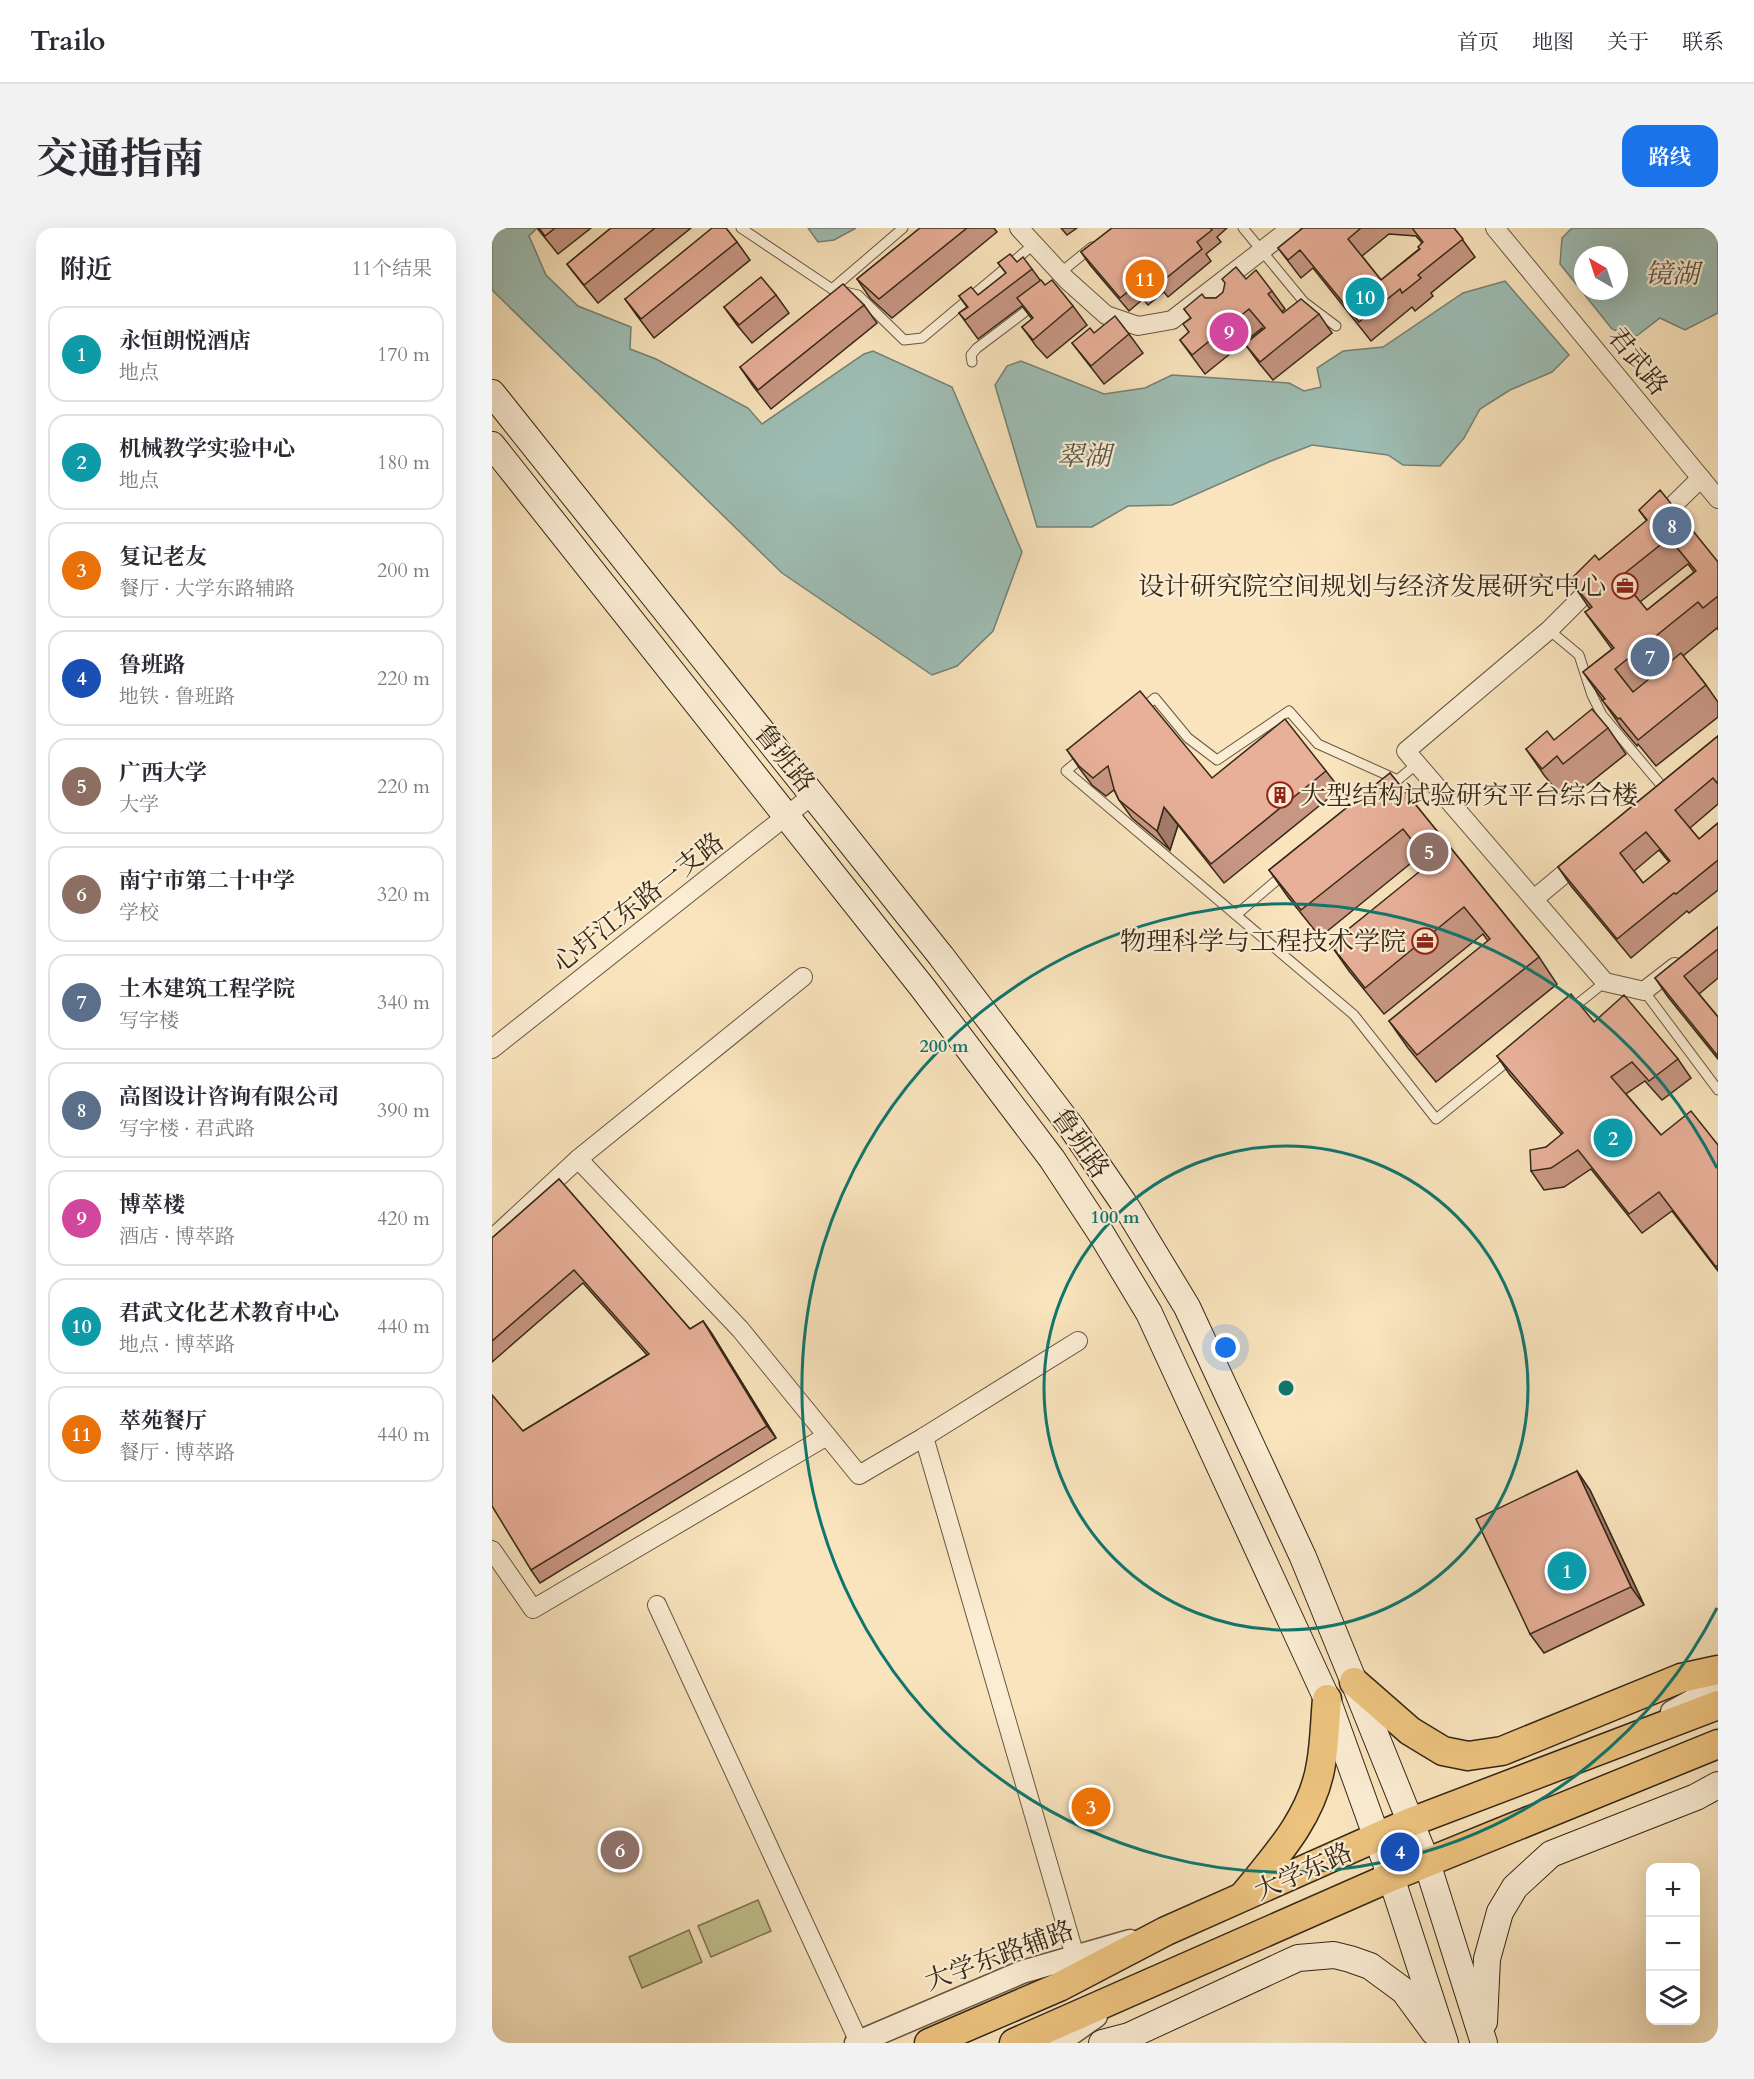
<!DOCTYPE html>
<html lang="zh">
<head>
<meta charset="utf-8">
<style>
	body { margin:0; font-family:Cardo,"Noto Serif SC",serif; background:#f2f2f3; color:#2b2b33 }
	.controls { position:absolute; right:18px; bottom:18px; display:grid; overflow:hidden; border-radius:12px; box-shadow:0 6px 24px #0002 }
	.controls button { width:54px; height:54px; display:grid; place-items:center; padding:0; border:0; border-bottom:2px solid #e1e1e2; background:#fff; color:#2b2b33; font:30px sans-serif }
	.compass { position:absolute; left:1082px; top:18px; width:54px; height:54px; border-radius:50%; background:#fff; box-shadow:0 6px 24px #0002; rotate:321deg }
	.you { position:absolute; left:734px; top:1120px; width:21px; height:21px; margin:-15px; border:4px solid #fff; border-radius:50%; background:#1a73e8; box-shadow:0 0 0 9px #1a73e833 }
	.badge { display:grid; place-items:center; width:39px; height:39px; border-radius:50%; background:#1a73e8; color:#fff; font-size:20px; font-weight:700 }
	.pin { position:absolute; translate:-50% -50%; border:3px solid #fff; box-shadow:0 2px 6px #0006 }
	.list { margin:0; padding:0; list-style:none }
	h2 { display:flex; justify-content:space-between; align-items:center; height:78px; margin:0; padding:0 24px; font-size:26px }
	h2 small { font-size:20px; font-weight:400; color:#7c7c81 }
	.list li { display:grid; grid-template-columns:39px 1fr auto; gap:18px; align-items:center; box-sizing:border-box; height:96px; margin:0 12px 12px; padding:0 12px; border:2px solid #e1e1e2; border-radius:18px }
	.list b { display:block; font-size:22px; white-space:nowrap }
	.list p { margin:0; font-size:20px; white-space:nowrap; color:#7c7c81 }
	.list em { font-size:20px; font-style:normal; color:#7c7c81 }
	.icon { flex:none; width:33px; height:33px; fill:none; stroke:currentColor; stroke-width:2; stroke-linecap:round; stroke-linejoin:round }
	.map { position:relative; flex:none; width:1226px; height:1815px; overflow:hidden; border-radius:18px }
	header { display:flex; align-items:center; gap:36px; box-sizing:border-box; height:84px; padding:0 30px; background:#fff; border-bottom:2px solid #e1e1e2 }
	header strong { font-size:28px }
	nav { display:flex; gap:33px; margin-inline-start:auto; font-size:21px }
	.intro { display:flex; align-items:center; justify-content:space-between; box-sizing:border-box; height:144px; padding:0 36px }
	h1 { margin:0; font-size:42px }
	.button { padding:15px 27px; border-radius:18px; background:#1a73e8; color:#fff; font-size:21px; font-weight:700 }
	main { display:flex; gap:36px; padding:0 36px }
	aside { flex:1; background:#fff; border-radius:18px; box-shadow:0 6px 24px #0002 }
	.map>svg:first-child { display:block }
	.green { fill:#c2c38e; stroke:#7c7652; stroke-width:1.5 }
	.water { fill:#9ebeb5; stroke:#748276; stroke-width:1.5; fill-rule:evenodd }
	.lines { fill:none; stroke-linecap:round; stroke-linejoin:round }
	.service-casing { stroke:#675740; stroke-width:11 }
	.minor-casing { stroke:#675740; stroke-width:20 }
	.tertiary-casing { stroke:#675740; stroke-width:25 }
	.secondary-casing { stroke:#362817; stroke-width:28 }
	.primary-casing { stroke:#362817; stroke-width:31 }
	.service { stroke:#fbedd4; stroke-width:9 }
	.minor { stroke:#fbedd4; stroke-width:18 }
	.tertiary { stroke:#fbedd4; stroke-width:22 }
	.secondary { stroke:#fbedd4; stroke-width:26 }
	.primary { stroke:#ecc27e; stroke-width:28 }
	.wall { fill:#c89784; stroke:#362817; stroke-width:1.5; fill-rule:evenodd }
	.shaded-wall { fill:#a27b6b; stroke:#362817; stroke-width:1.5 }
	.building { fill:#e8b099; stroke:#362817; stroke-width:1.5; fill-rule:evenodd }
	.ring { fill:none; stroke:#0f766e; stroke-width:3 }
	.labels { text-anchor:middle; stroke-width:4.5; stroke-linejoin:round; paint-order:stroke }
	.street-label { font-size:26px; fill:#362817; stroke:#fbedd4 }
	.poi-label { font-size:26px; fill:#362817; stroke:#fbedd4; text-anchor:end }
	.water-label { font-size:27px; font-style:italic; fill:#555546; stroke:#fbedd4 }
	.centre { fill:#0f766e; stroke:#fbedd4; stroke-width:3 }
	.ring-label { font-size:18px; text-anchor:middle; font-weight:bold; fill:#0f766e; stroke:#fbedd4; stroke-width:4.5; stroke-linejoin:round; paint-order:stroke }
</style>
</head>
<body>
<header>
<strong>Trailo</strong>
<nav><a>首页</a><a>地图</a><a>关于</a><a>联系</a></nav>
</header>
<div class="intro"><h1>交通指南</h1><a class="button">路线</a></div>
<main>
<aside>
<h2>附近<small>11个结果</small></h2>
<ul class="list">
<li><span class="badge" style="background:#0f9aa8">1</span><div><b>永恒朗悦酒店</b><p>地点</p></div><em>170 m</em></li>
<li><span class="badge" style="background:#0f9aa8">2</span><div><b>机械教学实验中心</b><p>地点</p></div><em>180 m</em></li>
<li><span class="badge" style="background:#e8710a">3</span><div><b>复记老友</b><p>餐厅 · 大学东路辅路</p></div><em>200 m</em></li>
<li><span class="badge" style="background:#1a4fb4">4</span><div><b>鲁班路</b><p>地铁 · 鲁班路</p></div><em>220 m</em></li>
<li><span class="badge" style="background:#8d6e63">5</span><div><b>广西大学</b><p>大学</p></div><em>220 m</em></li>
<li><span class="badge" style="background:#8d6e63">6</span><div><b>南宁市第二十中学</b><p>学校</p></div><em>320 m</em></li>
<li><span class="badge" style="background:#5c6f8a">7</span><div><b>土木建筑工程学院</b><p>写字楼</p></div><em>340 m</em></li>
<li><span class="badge" style="background:#5c6f8a">8</span><div><b>高图设计咨询有限公司</b><p>写字楼 · 君武路</p></div><em>390 m</em></li>
<li><span class="badge" style="background:#d1479c">9</span><div><b>博萃楼</b><p>酒店 · 博萃路</p></div><em>420 m</em></li>
<li><span class="badge" style="background:#0f9aa8">10</span><div><b>君武文化艺术教育中心</b><p>地点 · 博萃路</p></div><em>440 m</em></li>
<li><span class="badge" style="background:#e8710a">11</span><div><b>萃苑餐厅</b><p>餐厅 · 博萃路</p></div><em>440 m</em></li>
</ul>
</aside>
<div class="map">
<svg width="1226" height="1815" viewBox="0 0 1226 1815">
	<rect width="100%" height="100%" fill="#f9e4bd"/>
	<filter id="stains"><feTurbulence type="fractalNoise" baseFrequency=".00333" numOctaves="4"/><feColorMatrix values="0 0 0 0 .2 0 0 0 0 .09 0 0 0 0 .02 0 0 0 .5 -.17"/></filter>
	<radialGradient id="worn" r=".72"><stop offset=".6" stop-color="#630" stop-opacity="0"/><stop offset="1" stop-color="#630" stop-opacity=".3"/></radialGradient>
	<g class="green">
		<polygon points="266,1672 279,1703 219,1729 206,1698"/>
		<polygon points="197,1702 210,1734 150,1760 137,1729"/>
	</g>
	<g class="water">
		<polygon points="0,0 45,0 37,8 54,47 86,78 139,99 138,121 164,131 256,180 270,196 372,126 381,123 460,159 530,324 501,403 465,438 440,447 290,345 0,62"/>
		<polygon points="316,0 364,0 342,12 326,14"/>
		<path d="M1080,0H1221L1226,6V85L1193,102L1168,90L1142,110L1120,101L1068,36L1070,10ZM1091,27H1127V63H1091Z"/>
		<polygon points="1013,53 1077,127 1060,144 1018,162 988,181 972,210 948,238 911,237 896,227 820,217 779,233 680,277 636,278 600,299 545,299 503,157 515,138 529,133 612,166 653,160 680,147 797,155 812,163 829,159 825,140 851,123 891,119 971,65"/>
	</g>
	<g class="lines">
		<g class="service-casing">
			<g id="service">
				<polyline points="249,0 340,61 366,67 412,112 430,110 541,17"/>
				<polyline points="751,0 812,74 844,98"/>
				<polyline points="568,45 600,19"/>
				<polyline points="340,61 411,0"/>
				<polyline points="480,134 479,127 485,120 542,77"/>
				<polyline points="1057,402 1087,427 1100,467 1110,487 1174,563"/>
				<polyline points="649,482 663,470 696,510 725,532 797,483 826,516 906,552"/>
				<polyline points="592,528 574,543 862,787 944,891 1021,829"/>
				<polyline points="902,555 926,535"/>
				<polyline points="744,687 792,646"/>
				<polyline points="1152,763 1226,862"/>
				<polyline points="1078,782 1113,754"/>
			</g>
		</g>
		<g class="minor-casing">
			<g id="minor">
				<polyline points="527,0 575,52 614,87 646,98 680,92 799,0"/>
				<polyline points="1003,0 1226,271"/>
				<polyline points="1164,294 1209,250"/>
				<polyline points="1107,352 1057,402 914,523 1113,754 1152,763 1183,739"/>
				<polyline points="1042,671 1089,632"/>
				<polyline points="0,821 322,566"/>
				<polyline points="86,931 248,1101 367,1247 432,1209 586,1113"/>
				<polyline points="0,1011 86,931 311,749"/>
				<polyline points="432,1209 583,1728"/>
				<polyline points="0,1322 41,1381 335,1208"/>
				<polyline points="165,1377 367,1814"/>
			</g>
		</g>
		<g class="tertiary-casing">
			<g id="tertiary">
				<polyline points="1180,1484 1226,1458"/>
				<polyline points="364,1815 530,1744 638,1713"/>
				<polyline points="566,1815 604,1788"/>
			</g>
		</g>
		<g class="secondary-casing">
			<g id="secondary">
				<polyline points="0,165 449,728 580,900 635,980 695,1079 811,1329 862,1454 935,1635 992,1815"/>
				<polyline points="0,217 430,759 560,931 610,1007 657,1085 835,1471 899,1649 953,1815"/>
				<polyline points="992,1794 995,1731 1008,1684 1023,1659 1059,1626 1204,1569 1226,1557"/>
				<polyline points="610,1815 637,1808 806,1730 842,1727 858,1731 878,1738 912,1763 942,1804"/>
			</g>
		</g>
		<g class="primary-casing">
			<g id="primary">
				<polyline points="862,1454 918,1503 951,1523 976,1528 1010,1523 1189,1450 1226,1442"/>
				<path d="M752,1667C784,1628 821,1588 829,1536C833,1514 833,1492 835,1471"/>
				<polyline points="437,1815 567,1759 674,1703 919,1594 1226,1477"/>
				<polyline points="522,1815 899,1649 1226,1516"/>
			</g>
		</g>
		<use href="#service" class="service"/>
		<use href="#minor" class="minor"/>
		<use href="#tertiary" class="tertiary"/>
		<use href="#secondary" class="secondary"/>
		<use href="#primary" class="primary"/>
	</g>
	<g class="wall">
		<polygon points="45,0 99,0 66,26"/>
		<polygon points="119,0 199,0 106,75 89,54 75,36"/>
		<polygon points="428,0 502,0 505,4 400,90 378,70 365,51"/>
		<polygon points="569,0 585,0 575,7"/>
		<polygon points="620,0 735,0 725,9 729,14 714,26 719,33 676,69 672,64 656,77 651,71 637,83 598,37 589,24"/>
		<path d="M811,0H962L983,29L939,65L941,68L923,83L920,79L879,113L821,40L809,50L786,20ZM897,6L924,8L930,15L927,21L889,52L870,28Z"/>
		<polygon points="245,14 258,32 162,110 146,89 133,71"/>
		<polygon points="525,34 540,41 548,52 553,57 581,78 595,97 555,130 544,118 530,99 540,91 530,78 486,111 467,85 475,79 467,68 486,67 514,45 506,35"/>
		<polygon points="754,51 780,63 793,81 790,84 791,85 827,86 840,105 781,152 767,135 753,116 771,101 770,100 713,146 688,112 697,104 699,90 692,81 713,70 724,70"/>
		<polygon points="284,67 297,85 260,115 245,97 232,79"/>
		<polygon points="372,77 385,95 279,181 261,158 248,139"/>
		<polygon points="602,105 637,106 651,125 612,156 594,133 580,115"/>
		<path d="M1147,282L1226,334V402L1225,400L1191,428L1214,457L1226,474V489L1164,538L1146,516L1145,518L1129,499L1091,444L1120,421L1093,384L1098,381L1078,352L1107,332L1155,293ZM1196,336L1202,344L1155,382L1148,374Z"/>
		<polygon points="1116,500 1134,526 1089,562 1083,555 1068,567 1052,547 1034,521 1062,512"/>
		<path d="M1226,508V576L1198,600L1207,611L1226,595V662L1197,685L1195,683L1139,730L1079,658L1066,639ZM1167,622L1177,634L1151,655L1142,643Z"/>
		<polygon points="575,522 720,550 834,543 848,561 732,655 686,597 678,622 640,590 627,572 622,562 614,568 600,557 588,541"/>
		<polygon points="898,545 1047,729 1065,756 944,854 916,820 897,793 996,713 991,706 892,786 857,743 838,716 937,637 929,627 828,709 796,669 777,642"/>
		<polygon points="1226,699 1226,750 1207,766 1226,789 1226,831 1176,769 1163,750"/>
		<polygon points="1005,828 1186,831 1199,850 1170,872 1153,853 1134,866 1169,907 1226,917 1226,1043 1180,983 1150,1005 1099,941 1072,959 1052,962 1039,943 1054,919 1070,907 1018,847"/>
		<polygon points="67,951 198,1101 211,1093 220,1106 284,1210 48,1355 39,1342 31,1203 155,1127 91,1055 0,1134 0,1010"/>
		<polygon points="1085,1243 1098,1262 1152,1377 1052,1425 1038,1406"/>
	</g>
	<g class="shaded-wall">
		<polygon points="672,579 686,597 678,622 665,603"/>
		<polygon points="211,1093 220,1106 284,1210 275,1198"/>
		<polygon points="1085,1243 1098,1262 1152,1377 1139,1359"/>
	</g>
	<g class="building">
		<polygon points="47,0 63,0 53,8"/>
		<polygon points="119,0 163,0 92,57 75,36"/>
		<polygon points="220,0 234,0 245,14 149,91 133,71"/>
		<polygon points="428,0 475,0 387,71 365,51"/>
		<polygon points="620,0 718,0 720,2 705,14 710,21 667,56 663,51 647,64 642,59 628,70 589,24"/>
		<polygon points="811,0 869,0 856,11 889,52 928,21 926,19 931,14 920,0 962,0 971,11 926,47 929,50 910,65 908,61 867,94 808,22 796,32 786,20"/>
		<polygon points="518,26 525,34 531,29 540,41 473,92 467,85 476,79 467,68 479,59 486,67 514,45 506,35"/>
		<polygon points="744,39 754,51 764,42 780,63 776,66 791,85 809,71 827,86 768,134 753,116 773,100 757,81 700,127 688,112 697,104 691,96 699,90 692,81 710,66 713,70 724,70 731,64 733,55 730,51"/>
		<polygon points="269,49 284,67 247,97 232,79"/>
		<polygon points="549,52 553,57 560,52 581,78 541,112 530,99 541,90 525,70"/>
		<polygon points="351,56 372,77 266,162 248,139"/>
		<polygon points="623,88 637,106 599,138 580,115 598,100 602,105"/>
		<path d="M1168,262L1226,334V368L1211,380L1206,374L1123,441L1141,464L1189,425L1214,457L1146,512L1128,490L1126,491L1110,472L1113,471L1091,444L1122,420L1093,384L1100,379L1078,352L1103,327L1107,332L1155,292L1147,282ZM1177,310L1204,343L1155,382L1128,349Z"/>
		<polygon points="648,463 720,550 793,491 834,543 719,636 672,579 665,603 627,572 622,561 616,538 601,550 587,538 575,522"/>
		<polygon points="1100,481 1116,500 1071,536 1065,528 1050,541 1034,521 1055,503 1062,512"/>
		<path d="M1226,508V556L1221,550L1183,582L1207,611L1226,595V632L1184,666L1182,665L1125,711L1066,639ZM1154,604L1178,633L1151,655L1128,625Z"/>
		<polygon points="898,545 1047,729 925,827 897,793 998,711 972,679 873,760 838,716 938,635 911,601 809,682 777,642"/>
		<polygon points="1226,699 1226,721 1192,748 1226,789 1226,825 1225,827 1163,750"/>
		<polygon points="1079,766 1102,794 1132,767 1186,831 1157,853 1140,834 1119,849 1169,907 1199,883 1226,917 1226,1037 1224,1039 1167,964 1137,986 1086,922 1059,940 1039,943 1038,922 1054,919 1071,905 1005,828"/>
		<polygon points="67,951 198,1101 211,1093 275,1198 39,1342 0,1278 0,1167 31,1203 157,1126 82,1042 0,1113 0,1010"/>
		<polygon points="1085,1243 1139,1359 1038,1406 984,1291"/>
	</g>
	<g class="ring">
		<circle cx="794" cy="1160" r="242"/>
		<path d="M1225 1380A484 484 0 1 1 1225 940"/>
	</g>
	<defs>
		<g id="office-ring" transform="scale(1.35)"><circle r="9.5" fill="#fbedd4" stroke="#8f2418" stroke-width="1.5"/><path d="M-6-3h4V-5.5h4V-3h4V5H-6ZM-1-4.5V-3h2v-1.5ZM-6 0V1H6V0Z" fill="#8f2418"/></g>
		<g id="building-ring" transform="scale(1.35)"><circle r="9.5" fill="#fbedd4" stroke="#8f2418" stroke-width="1.5"/><path d="M-4-6H4V6H1V3H-1V6H-4ZM-2.5-4.3h1.7v1.8h-1.7ZM.8-4.3h1.7v1.8H.8ZM-2.5-1h1.7V.8h-1.7ZM.8-1h1.7V.8H.8Z" fill="#8f2418"/></g>
	</defs>
	<g fill-rule="evenodd">
		<use href="#office-ring" x="1133" y="358"/>
		<use href="#building-ring" x="788" y="567"/>
		<use href="#office-ring" x="933" y="713"/>
	</g>
	<g class="labels">
		<g class="street-label">
			<text transform="translate(1146 133) rotate(51)" y="9">君武路</text>
			<text transform="translate(293 530) rotate(51)" y="9">鲁班路</text>
			<text transform="translate(146 674) rotate(-38)" y="9">心圩江东路一支路</text>
			<text transform="translate(589 915) rotate(55)" y="9">鲁班路</text>
			<text transform="translate(811 1643) rotate(-24)" y="9">大学东路</text>
			<text transform="translate(507 1727) rotate(-20)" y="9">大学东路辅路</text>
		</g>
		<g class="poi-label">
			<text x="1114" y="367">设计研究院空间规划与经济发展研究中心</text>
			<text x="808" y="576" text-anchor="start">大型结构试验研究平台综合楼</text>
			<text x="914" y="722">物理科学与工程技术学院</text>
		</g>
		<g class="water-label">
			<text x="1180" y="55">镜湖</text>
			<text x="592" y="237">翠湖</text>
		</g>
	</g>
	<circle cx="794" cy="1160" r="9" class="centre"/>
	<g class="ring-label">
		<text x="452" y="824">200 m</text>
		<text x="623" y="995">100 m</text>
	</g>
	<rect width="100%" height="100%" filter="url(#stains)"/>
	<rect width="100%" height="100%" fill="url(#worn)"/>
</svg>
<div class="controls">
<button>+</button>
<button>−</button>
<button><svg class="icon" aria-label="layers" viewBox="0 0 24 24"><path d="M12 4l9 5-9 5-9-5zM3 14l9 5 9-5"/></svg></button>
</div>
<svg class="compass" viewBox="-18 -18 36 36"><path d="M0-13l5 13h-10z" fill="#e53935"/><path d="M0 13l5-13h-10z" fill="#7c7c81"/></svg>
<div class="you"></div>
<div class="pin badge" style="left:1075px;top:1343px;background:#0f9aa8">1</div>
<div class="pin badge" style="left:1121px;top:910px;background:#0f9aa8">2</div>
<div class="pin badge" style="left:599px;top:1579px;background:#e8710a">3</div>
<div class="pin badge" style="left:908px;top:1624px;background:#1a4fb4">4</div>
<div class="pin badge" style="left:937px;top:624px;background:#8d6e63">5</div>
<div class="pin badge" style="left:128px;top:1622px;background:#8d6e63">6</div>
<div class="pin badge" style="left:1158px;top:429px;background:#5c6f8a">7</div>
<div class="pin badge" style="left:1180px;top:298px;background:#5c6f8a">8</div>
<div class="pin badge" style="left:737px;top:104px;background:#d1479c">9</div>
<div class="pin badge" style="left:873px;top:69px;background:#0f9aa8">10</div>
<div class="pin badge" style="left:653px;top:51px;background:#e8710a">11</div>
</div>
</main>
</body>
</html>
